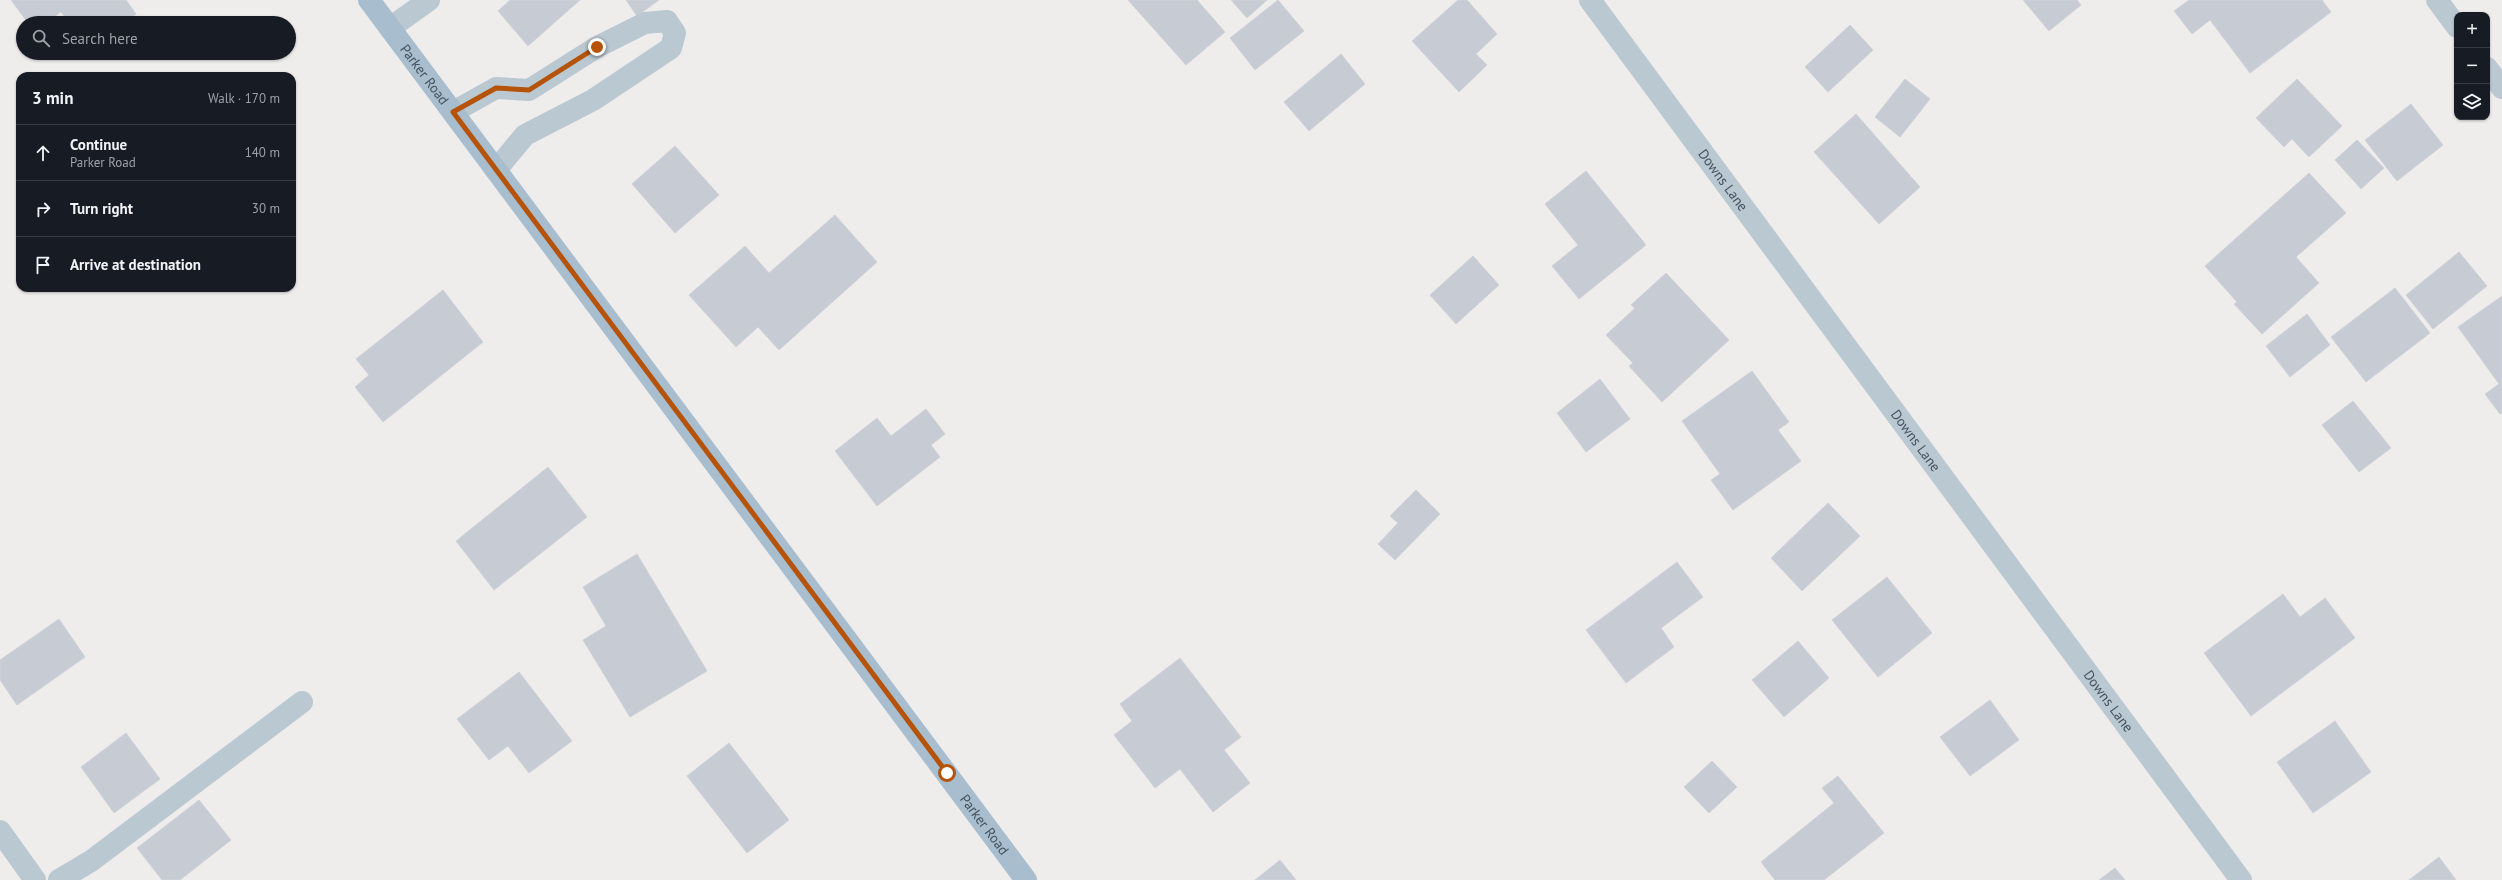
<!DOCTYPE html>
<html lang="en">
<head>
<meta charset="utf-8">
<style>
	body { margin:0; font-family:"PT Sans",sans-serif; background:#20242c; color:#f1f3f6 }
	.controls { position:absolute; right:12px; top:12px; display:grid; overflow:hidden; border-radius:8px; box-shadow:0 1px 3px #0004 }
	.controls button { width:36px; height:36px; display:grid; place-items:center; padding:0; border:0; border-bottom:1px solid #363941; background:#171b24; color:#f1f3f6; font:20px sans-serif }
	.stop { position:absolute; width:12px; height:12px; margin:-9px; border:3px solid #b45309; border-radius:50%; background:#fff }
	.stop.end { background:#b45309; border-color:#fff; box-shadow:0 1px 4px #0008 }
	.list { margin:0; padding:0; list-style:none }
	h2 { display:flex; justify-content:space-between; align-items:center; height:52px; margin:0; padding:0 16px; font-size:17px }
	h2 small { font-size:13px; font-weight:400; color:#9ea1a6 }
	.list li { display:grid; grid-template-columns:26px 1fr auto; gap:12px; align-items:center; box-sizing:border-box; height:56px; padding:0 16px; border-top:1px solid #363941 }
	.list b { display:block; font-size:15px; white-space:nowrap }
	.list p { margin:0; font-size:13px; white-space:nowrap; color:#9ea1a6 }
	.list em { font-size:13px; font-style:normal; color:#9ea1a6 }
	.icon { flex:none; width:22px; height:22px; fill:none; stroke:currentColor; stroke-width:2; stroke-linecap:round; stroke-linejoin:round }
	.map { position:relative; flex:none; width:2502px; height:880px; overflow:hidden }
	.search { position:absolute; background:#171b24; box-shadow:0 1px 3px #0004; left:16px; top:16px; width:280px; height:44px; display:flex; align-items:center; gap:10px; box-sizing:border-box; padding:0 14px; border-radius:22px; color:#9ea1a6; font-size:15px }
	.panel { position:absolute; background:#171b24; box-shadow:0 1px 3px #0004; left:16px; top:72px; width:280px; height:220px; border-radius:12px }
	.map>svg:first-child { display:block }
	.building { fill:#c7cbd3; stroke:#cfd3d9 }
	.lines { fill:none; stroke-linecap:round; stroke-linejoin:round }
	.minor { stroke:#bac8d1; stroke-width:22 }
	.major { stroke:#a8becf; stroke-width:22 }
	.route { stroke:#b45309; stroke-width:5 }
	.labels { text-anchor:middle; stroke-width:3; stroke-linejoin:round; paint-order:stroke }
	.street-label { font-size:14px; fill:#42515c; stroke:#fff }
</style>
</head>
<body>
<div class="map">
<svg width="2502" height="880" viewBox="0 0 2502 880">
	<rect width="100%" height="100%" fill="#efecec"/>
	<g class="building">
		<polygon points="11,0 126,0 136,14 124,23 70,23 61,12 45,23 28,23"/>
		<polygon points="510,0 580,0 528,46 498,11"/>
		<polygon points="626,0 659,0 637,16"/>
		<polygon points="1128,0 1197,0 1225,32 1186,65"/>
		<polygon points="1231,0 1267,0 1247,18"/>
		<polygon points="1278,0 1304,31 1255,70 1230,38"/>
		<polygon points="1458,0 1467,0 1497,34 1476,54 1487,65 1459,92 1412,41"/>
		<polygon points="2023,0 2077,0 2081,5 2049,31"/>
		<polygon points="2189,0 2322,0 2331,12 2250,73 2210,20 2192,34 2174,11"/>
		<polygon points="1850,25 1873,50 1828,92 1805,67"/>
		<polygon points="1341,54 1365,84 1309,131 1284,102"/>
		<polygon points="1905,79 1930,99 1900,137 1875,117"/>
		<polygon points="2297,79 2342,126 2309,157 2292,139 2284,147 2256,118"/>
		<polygon points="2411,104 2443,145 2397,181 2365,140"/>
		<polygon points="1856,114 1920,187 1879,224 1814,152"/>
		<polygon points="2357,140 2384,168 2361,189 2335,160"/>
		<polygon points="675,146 719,195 675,233 632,184"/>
		<polygon points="1586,171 1646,245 1579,299 1552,266 1578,245 1545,204"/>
		<polygon points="2309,173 2346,213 2296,257 2319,283 2262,334 2234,304 2237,302 2205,266"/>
		<polygon points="835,215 877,262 779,350 758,327 736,347 689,295 745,246 769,273"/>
		<polygon points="2459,252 2487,286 2433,329 2406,295"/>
		<polygon points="1473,256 1499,285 1456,324 1430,295"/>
		<polygon points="1666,273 1729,340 1662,402 1629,366 1633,363 1606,335 1635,308 1631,305"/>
		<polygon points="2395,288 2430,333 2366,382 2331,337"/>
		<polygon points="443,290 483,342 383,422 355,387 369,375 356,359"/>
		<polygon points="2502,296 2502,413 2500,414 2485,394 2499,384 2458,327"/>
		<polygon points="2307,314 2330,345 2290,377 2266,346"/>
		<polygon points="1752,371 1789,422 1778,430 1801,461 1733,510 1711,480 1720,474 1682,421"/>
		<polygon points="1600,379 1630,419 1586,452 1557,413"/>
		<polygon points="2353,401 2391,448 2359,472 2322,425"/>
		<polygon points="926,409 945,434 931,445 940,457 877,506 835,451 877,418 891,436"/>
		<polygon points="548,467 587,517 494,590 456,541"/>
		<polygon points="1416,490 1440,514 1395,560 1378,544 1398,523 1390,516"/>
		<polygon points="1828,503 1860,536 1802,591 1771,558"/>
		<polygon points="637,554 707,671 630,717 583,640 606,626 583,587"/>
		<polygon points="1677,562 1703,597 1661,628 1674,647 1626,683 1586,630"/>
		<polygon points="1887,577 1932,633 1878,677 1832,620"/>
		<polygon points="2283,594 2300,617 2325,598 2355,638 2251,716 2204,653"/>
		<polygon points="59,619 85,657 17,705 0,680 0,660"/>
		<polygon points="1798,641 1829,678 1784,717 1752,680"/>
		<polygon points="1180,658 1241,737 1224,750 1250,783 1213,812 1180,769 1155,788 1114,735 1132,721 1120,704"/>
		<polygon points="519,672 572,741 529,773 508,746 489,760 457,719"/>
		<polygon points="1990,700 2019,740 1970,776 1940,737"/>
		<polygon points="2335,721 2371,772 2313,813 2277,762"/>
		<polygon points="126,733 160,779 114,813 81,767"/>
		<polygon points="729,743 789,820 747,853 687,776"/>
		<polygon points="1712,761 1737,787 1709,813 1684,787"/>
		<polygon points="1838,776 1884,833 1824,880 1775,880 1761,862 1834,803 1822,788"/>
		<polygon points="199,800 231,840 180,880 162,880 137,848"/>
		<polygon points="2439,857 2456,880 2409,880"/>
		<polygon points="1280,860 1296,880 1255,880"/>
		<polygon points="2115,868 2125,880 2099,880"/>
	</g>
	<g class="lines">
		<g class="minor">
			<path id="s1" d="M1590,0L2241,880"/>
			<polyline points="2437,0 2457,27"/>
			<polyline points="390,28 429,0"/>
			<polyline points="2487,68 2502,88"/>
			<polyline points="453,112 496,88 529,90 597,47 645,23 667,21 675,33 671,48 593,100 525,135 496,170"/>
			<polyline points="0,831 35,880"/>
			<polyline points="59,880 91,861 302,702"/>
		</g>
		<path class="major" id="s2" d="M369,0L1026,880"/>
	</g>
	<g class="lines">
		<polyline class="route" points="597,47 529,90 496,88 453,112 947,773"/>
	</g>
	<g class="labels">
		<g class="street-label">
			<text dy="5" stroke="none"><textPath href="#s2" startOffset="93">Parker Road</textPath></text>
			<text dy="5" stroke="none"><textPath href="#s1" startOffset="224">Downs Lane</textPath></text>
			<text dy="5" stroke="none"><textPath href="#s1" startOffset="548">Downs Lane</textPath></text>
			<text dy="5" stroke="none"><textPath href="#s1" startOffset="872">Downs Lane</textPath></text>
			<text dy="5" stroke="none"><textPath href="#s2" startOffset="1029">Parker Road</textPath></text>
		</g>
	</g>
</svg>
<div class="controls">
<button>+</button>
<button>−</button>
<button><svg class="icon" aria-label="layers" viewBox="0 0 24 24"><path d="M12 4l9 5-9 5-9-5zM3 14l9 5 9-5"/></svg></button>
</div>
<div class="stop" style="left:947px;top:773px"></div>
<div class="stop end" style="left:597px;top:47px"></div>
<div class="search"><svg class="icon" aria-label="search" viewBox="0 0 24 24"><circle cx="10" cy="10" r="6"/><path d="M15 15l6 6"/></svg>Search here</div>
<section class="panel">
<h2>3 min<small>Walk · 170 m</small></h2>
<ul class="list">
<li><svg class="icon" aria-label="ahead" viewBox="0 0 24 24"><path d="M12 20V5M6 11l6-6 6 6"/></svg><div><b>Continue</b><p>Parker Road</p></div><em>140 m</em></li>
<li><svg class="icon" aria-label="right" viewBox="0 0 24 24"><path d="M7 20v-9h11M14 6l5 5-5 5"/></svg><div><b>Turn right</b></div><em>30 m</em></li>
<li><svg class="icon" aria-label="arrive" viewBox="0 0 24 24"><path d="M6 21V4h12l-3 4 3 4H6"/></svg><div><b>Arrive at destination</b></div></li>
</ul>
</section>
</div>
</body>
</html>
